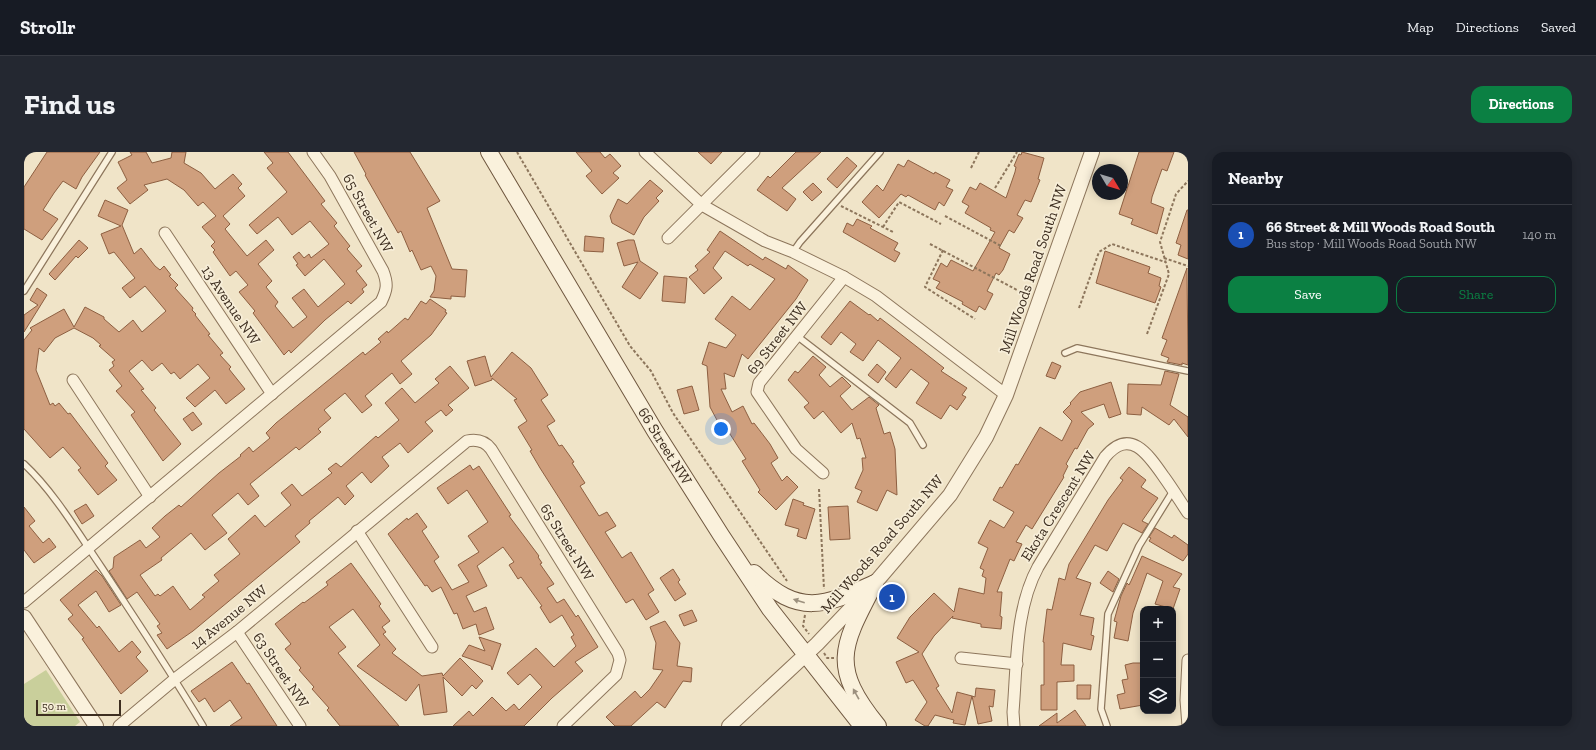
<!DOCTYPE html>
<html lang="en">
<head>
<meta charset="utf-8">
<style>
	body { margin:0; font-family:"Zilla Slab",serif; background:#242831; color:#f1f3f6 }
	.controls { position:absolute; right:12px; bottom:12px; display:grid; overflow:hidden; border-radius:8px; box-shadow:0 2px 10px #0003 }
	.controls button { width:36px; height:36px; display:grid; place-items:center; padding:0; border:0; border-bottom:1px solid #363941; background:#171b24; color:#f1f3f6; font:20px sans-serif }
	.compass { position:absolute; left:1068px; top:12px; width:36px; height:36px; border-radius:50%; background:#171b24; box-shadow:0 2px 10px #0003; rotate:128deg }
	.scale { position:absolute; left:12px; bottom:10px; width:85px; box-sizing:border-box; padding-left:4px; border:2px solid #3d2e20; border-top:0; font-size:11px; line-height:14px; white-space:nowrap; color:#3d2e20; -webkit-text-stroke:3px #f7eed8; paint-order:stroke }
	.you { position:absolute; left:697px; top:277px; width:14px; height:14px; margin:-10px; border:3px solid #fff; border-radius:50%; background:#1a73e8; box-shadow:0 0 0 6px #1a73e833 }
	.badge { display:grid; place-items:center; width:26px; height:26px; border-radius:50%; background:#0b8043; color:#fff; font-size:13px; font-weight:700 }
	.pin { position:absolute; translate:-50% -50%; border:2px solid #fff; box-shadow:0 1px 4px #0006 }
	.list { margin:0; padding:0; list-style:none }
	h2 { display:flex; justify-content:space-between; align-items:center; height:52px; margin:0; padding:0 16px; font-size:17px }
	h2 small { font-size:13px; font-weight:400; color:#9ea1a6 }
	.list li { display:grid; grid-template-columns:26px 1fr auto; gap:12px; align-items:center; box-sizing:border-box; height:60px; padding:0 16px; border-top:1px solid #363941 }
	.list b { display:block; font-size:15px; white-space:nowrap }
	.list p { margin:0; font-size:13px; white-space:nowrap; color:#9ea1a6 }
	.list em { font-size:13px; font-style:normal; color:#9ea1a6 }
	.actions { display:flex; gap:8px; padding:12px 16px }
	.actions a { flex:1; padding:9px 0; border:1px solid #0b8043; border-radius:12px; text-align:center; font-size:14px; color:#0b8043 }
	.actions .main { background:#0b8043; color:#fff }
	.icon { flex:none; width:22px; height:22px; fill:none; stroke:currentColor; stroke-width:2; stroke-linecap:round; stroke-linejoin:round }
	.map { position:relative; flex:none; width:1164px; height:574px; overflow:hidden; border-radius:12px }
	header { display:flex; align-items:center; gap:24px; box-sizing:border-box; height:56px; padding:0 20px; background:#171b24; border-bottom:1px solid #363941 }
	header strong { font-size:19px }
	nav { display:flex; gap:22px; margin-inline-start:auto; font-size:14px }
	.intro { display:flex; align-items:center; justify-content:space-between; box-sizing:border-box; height:96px; padding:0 24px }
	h1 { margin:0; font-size:28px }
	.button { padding:10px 18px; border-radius:12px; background:#0b8043; color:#fff; font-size:14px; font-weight:700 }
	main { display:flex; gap:24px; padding:0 24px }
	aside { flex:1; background:#171b24; border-radius:12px; box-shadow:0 2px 10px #0003 }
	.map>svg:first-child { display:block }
	.green { fill:#c9cf9b }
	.building { fill:#cf9f7d; stroke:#8d5f41 }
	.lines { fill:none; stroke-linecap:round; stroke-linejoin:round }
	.service-casing { stroke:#8d765c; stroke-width:8 }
	.minor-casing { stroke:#8d765c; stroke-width:13 }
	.tertiary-casing { stroke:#8d765c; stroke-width:16 }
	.secondary-casing { stroke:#6f573f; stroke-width:18 }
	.path { stroke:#8d765c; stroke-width:2; stroke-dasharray:3 2; stroke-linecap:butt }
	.service { stroke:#faf1dc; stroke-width:5.5 }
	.minor { stroke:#faf1dc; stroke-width:11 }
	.tertiary { stroke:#faf1dc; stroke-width:14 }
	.secondary { stroke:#faf1dc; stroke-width:16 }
	.oneway { fill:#9c907e }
	.labels { text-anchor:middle; stroke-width:3.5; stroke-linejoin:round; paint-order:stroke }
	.street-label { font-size:15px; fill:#3d2e20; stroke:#f7eed8 }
</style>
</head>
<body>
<header>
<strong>Strollr</strong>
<nav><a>Map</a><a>Directions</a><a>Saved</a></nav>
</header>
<div class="intro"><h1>Find us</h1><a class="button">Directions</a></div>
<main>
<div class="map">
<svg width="1164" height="574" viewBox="0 0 1164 574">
	<rect width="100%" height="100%" fill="#f0e4c8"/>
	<polygon class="green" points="22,518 56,570 51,574 0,574 0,532"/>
	<g class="building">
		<polygon points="23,0 76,0 58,25 52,37 39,29 30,41 19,58 34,67 18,88 0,77 0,35"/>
		<polygon points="106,0 122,0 128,11 147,6 148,0 162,0 160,11 177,21 191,37 209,22 218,32 214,36 221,44 199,64 206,72 201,77 223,104 242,88 250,98 234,112 248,129 242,135 254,150 251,154 269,176 283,165 268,146 280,137 294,155 321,132 300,107 281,124 272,113 274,112 269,105 275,100 280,106 285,102 287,106 305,92 286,69 268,83 254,65 233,82 225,73 263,40 243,16 249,11 240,0 264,0 301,49 297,52 313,71 310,74 326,94 323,97 338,114 332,119 343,133 338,137 340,140 327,152 324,149 301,168 267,201 265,198 260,203 229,161 231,159 215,140 224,133 212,119 206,124 189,100 191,98 187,94 191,90 178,75 192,64 179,50 174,54 160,38 143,27 120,33 124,38 106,52 93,36 103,28 94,10 108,3"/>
		<polygon points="330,0 386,0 416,49 403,56 428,117 443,118 441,145 427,144 427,147 406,145 410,139 412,124 407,114 397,118 388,98 386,100 377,79 374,81 341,23 342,22"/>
		<polygon points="552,0 576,0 581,6 586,2 597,14 589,21 595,26 578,42 562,24 568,19"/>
		<polygon points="674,0 698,0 687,12"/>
		<polygon points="772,0 797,0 758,36 772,47 763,59 733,38 744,24 746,26"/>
		<polygon points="998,0 1020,6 1014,27 1016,28 1007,50 1001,48 993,63 999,66 990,81 985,78 975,96 986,102 979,118 975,123 972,121 963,139 969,142 961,158 955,154 952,160 938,152 939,150 912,136 916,130 909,127 917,111 923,115 927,108 949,119 971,80 966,78 967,76 941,61 945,54 938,50 946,35 952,38 956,31 982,46 991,20 992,15 990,14 995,2 997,3"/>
		<polygon points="1115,0 1150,0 1143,19 1138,17 1128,45 1127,51 1140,56 1133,82 1107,72 1109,67 1095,62"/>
		<polygon points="823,5 833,14 813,36 803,27"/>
		<polygon points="884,8 910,22 911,20 926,28 922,35 929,38 920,54 915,50 911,58 884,43 882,45 877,42 855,66 838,50 853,33 859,39 874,12 880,15"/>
		<polygon points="626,28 639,39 632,46 635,49 620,65 610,83 588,71 586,64 594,47 603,52"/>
		<polygon points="789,31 798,40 788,49 779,40"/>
		<polygon points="81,48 104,58 98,73 110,102 117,96 131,114 136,118 140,114 147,123 145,124 154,133 151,136 169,156 168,158 172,162 171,163 186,182 184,183 199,201 196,203 207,215 205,217 221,237 202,252 191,238 171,255 162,246 186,226 174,212 156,227 150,220 147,222 138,211 128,219 118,208 105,219 120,237 117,238 132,256 130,258 157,292 139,309 107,263 111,260 92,239 98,234 85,218 90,214 88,210 91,208 75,194 77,193 69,186 50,176 31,186 20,200 15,196 12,218 26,253 29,251 31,254 35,251 44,262 46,261 84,311 81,314 93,328 74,343 54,318 57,316 39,295 26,306 0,277 0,188 8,178 6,176 40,157 50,175 61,155 80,165 80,167 95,180 109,168 118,180 142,159 121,134 106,146 98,136 111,126 90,100 85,102 77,82 97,74 74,64"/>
		<polygon points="1163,58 1164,58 1164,107 1154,103 1157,93 1152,91"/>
		<polygon points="833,67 848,74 846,76 874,91 870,98 876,101 871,110 819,80 823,71 829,74"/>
		<polygon points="696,79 739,108 741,105 762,117 764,113 784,128 772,147 724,207 718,202 710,225 700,221 702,237 697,237 708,260 719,254 728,272 730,271 746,292 754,306 747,311 758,329 763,324 774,335 752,358 734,340 736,338 718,309 722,307 704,279 698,283 692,271 694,270 686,255 683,214 678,212 685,190 702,196 712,183 691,167 708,144 726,158 751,127 726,112 724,114 701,99 689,116 698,126 680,142 665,125 674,118 671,114 686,100 683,98"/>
		<polygon points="561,84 580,86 579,100 560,99"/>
		<polygon points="55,88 64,96 54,106 52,104 31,128 25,122"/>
		<polygon points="604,88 610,88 616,109 634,121 616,147 598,135 614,110 600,114 593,91"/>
		<polygon points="1081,99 1126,115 1124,121 1137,126 1135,134 1137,135 1131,151 1072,131"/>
		<polygon points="1163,116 1164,213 1158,211 1158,213 1143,210 1145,206 1137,203 1143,188 1138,186"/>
		<polygon points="640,124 663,126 661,151 638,149"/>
		<polygon points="13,136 23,143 0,180 0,163 14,153 6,148"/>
		<polygon points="406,147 422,158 421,160 423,161 407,183 377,209 388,222 376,232 368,221 341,244 348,253 338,261 321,241 300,258 307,266 294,277 297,280 275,298 272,295 226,332 235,344 224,353 214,341 188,363 203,381 181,398 167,381 137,406 138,408 116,423 131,444 134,442 136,444 149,434 166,458 181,445 178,443 195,429 190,423 216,402 204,387 231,363 241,375 267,353 257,341 268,332 278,344 308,321 304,317 312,311 317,315 352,284 354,286 375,268 361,251 378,236 391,251 415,231 411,227 426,214 445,236 424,253 429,258 422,264 417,258 401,270 409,279 384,301 376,291 358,305 365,314 347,331 338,320 322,334 330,344 321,353 314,345 285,369 286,371 271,384 276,390 169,479 143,497 133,483 138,481 133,474 136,472 113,440 103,447 85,419 89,416 90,405 116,388 122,396 136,385 128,376 141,364 155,353 157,355 195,321 217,304 216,303 225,295 229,300 246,286 242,281 252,271 339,200 341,203 357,190 354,187 363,179 364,181 381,166 384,168 397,149 402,152"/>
		<polygon points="826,149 845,163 846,162 854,169 856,166 920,216 917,219 943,236 938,243 942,245 933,258 926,253 917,267 892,251 905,231 887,217 872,236 861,227 877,206 854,188 839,209 826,200 832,192 817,180 807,193 797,185"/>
		<polygon points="488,200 507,216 524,243 517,248 531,269 523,274 535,294 538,293 550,310 548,311 561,331 556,334 575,364 583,360 592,374 581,380 598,406 607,400 630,438 624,442 635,460 622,468 609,447 602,451 516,316 506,299 508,298 494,275 503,269 490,248 493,247 468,226 468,228 451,234 443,209 461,204 467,225"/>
		<polygon points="789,204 802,215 795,223 806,235 818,225 827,234 816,244 828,258 845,245 855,253 852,256 860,282 866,280 871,297 873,343 863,338 853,359 833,350 838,339 831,336 839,318 838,306 842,306 836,286 833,287 828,271 817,281 799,259 790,267 780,255 785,251 764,228 771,219 774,221"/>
		<polygon points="1028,210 1037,214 1031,227 1022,224"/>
		<polygon points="853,212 862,220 854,231 844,223"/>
		<polygon points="1141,219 1155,222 1146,253 1164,265 1164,285 1150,267 1145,273 1118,255 1117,263 1103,262 1104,232 1137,233"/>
		<polygon points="1087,230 1097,262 1085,266 1080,252 1057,260 1070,272 1064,277 1053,297 1051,296 1042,312 1044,314 1039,324 1040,325 1008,377 1002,373 992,390 998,392 990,409 986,407 973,440 978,440 976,464 978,465 977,477 957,475 957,472 928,466 929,464 910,484 898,502 915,534 912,536 928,561 933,540 948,544 941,573 929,571 930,568 911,563 904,574 901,574 891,568 903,550 889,528 882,531 872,510 895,500 873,486 886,465 910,441 930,460 935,436 960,442 962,426 958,424 960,418 956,416 964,396 954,391 966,368 980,376 990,360 969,348 976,335 978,336 992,312 994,313 1016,275 1038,289 1048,269 1039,260 1047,252 1046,251 1056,240"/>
		<polygon points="668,234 675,258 660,262 653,238"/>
		<polygon points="169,260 178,272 168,279 159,267"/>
		<polygon points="446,313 449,318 455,314 487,363 485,364 515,404 514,405 518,411 516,412 530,432 523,436 533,451 540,447 552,465 554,463 574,495 551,510 559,519 528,546 500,574 429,574 445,559 449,564 468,545 482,559 490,552 495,558 518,535 506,522 494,533 483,521 512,496 530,515 552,494 547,485 550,483 538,463 526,471 516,455 518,454 497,425 494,427 485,413 490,410 479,395 453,414 463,434 442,444 450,460 462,455 470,477 455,483 452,472 439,477 433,461 430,462 417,435 408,440 403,433 401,434 364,382 383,366 384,368 393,361 403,375 398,379 415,405 410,409 428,438 445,430 434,413 455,400 444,384 464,370 443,338 424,352 413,336"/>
		<polygon points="1105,315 1122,328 1117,335 1134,346 1118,369 1124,372 1118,381 1099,371 1083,399 1071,393 1052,426 1067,431 1056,463 1070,466 1067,483 1070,484 1067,498 1039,491 1037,513 1050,513 1050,529 1033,530 1033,558 1017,558 1017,533 1020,533 1020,490 1019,490 1023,457 1028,458 1035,426 1041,428 1045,412 1084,348 1099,328 1096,326"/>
		<polygon points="769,347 780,351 779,353 791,357 782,387 773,384 775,377 761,373"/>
		<polygon points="62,352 70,364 58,372 50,359"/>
		<polygon points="824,354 826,387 806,388 804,355"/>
		<polygon points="0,355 11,369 5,374 19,391 25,386 32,395 10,411 0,398"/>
		<polygon points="1131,376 1148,386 1150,383 1164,393 1164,402 1159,409 1125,389 1127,386 1125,385"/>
		<polygon points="1118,404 1158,422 1149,435 1156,437 1149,457 1131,452 1139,429 1123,421 1109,461 1104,489 1090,486 1093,470 1090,469 1097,444 1103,431 1105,433 1107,429"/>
		<polygon points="327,411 357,452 355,454 366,469 358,475 362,480 359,482 372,497 368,501 398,524 418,521 419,524 436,506 459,529 452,537 448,533 438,544 419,525 423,560 400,563 395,532 382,549 333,514 356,493 329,457 305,475 322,495 314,501 375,574 316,574 303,558 305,556 288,537 290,535 275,518 277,516 261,497 267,492 251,472 279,450 280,451 304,433 302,430"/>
		<polygon points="649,417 656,428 654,430 662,442 651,449 636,426"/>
		<polygon points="72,418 78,424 97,453 85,460 72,439 54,453 73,476 75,474 95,500 108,489 117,500 112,505 124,519 97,542 58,487 60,486 44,467 49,463 36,448"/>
		<polygon points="1084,419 1095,427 1089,440 1076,431"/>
		<polygon points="668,458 673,469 660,474 655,463"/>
		<polygon points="641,469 656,491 653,514 668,516 667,530 659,529 641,556 633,550 607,574 591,574 582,565 611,539 617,546 626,537 639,518 629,517 632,491 626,475"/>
		<polygon points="455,485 477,492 468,518 467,514 438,504 445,493 461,499"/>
		<polygon points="208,510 223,532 225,531 253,574 206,574 218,566 206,548 190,560 181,546 175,550 167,539"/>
		<polygon points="1109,511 1119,511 1119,553 1096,557 1093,543 1101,541 1098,528 1104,527 1101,513"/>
		<polygon points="1053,533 1067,533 1066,547 1053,547"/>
		<polygon points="952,536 971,538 969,555 965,554 968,569 954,572 948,544 951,545"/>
		<polygon points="1051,558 1062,574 1015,574 1033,561 1033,571"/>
	</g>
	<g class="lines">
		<g class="service-casing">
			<g id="service">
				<polyline points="769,100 776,90 856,0"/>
				<polyline points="0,139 88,0"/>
				<polyline points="773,184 886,271 899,293"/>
				<polyline points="1041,201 1053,196 1164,219"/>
				<path d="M0,312C31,341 54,381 78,416C112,468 147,520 179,574"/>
				<polyline points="1083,574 1077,557 1084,462 1115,394 1149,339"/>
			</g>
		</g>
		<g class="minor-casing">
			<g id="minor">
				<polyline points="621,0 678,53 741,89 769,100 820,125 852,144 982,243"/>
				<polyline points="141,81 248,242"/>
				<polyline points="644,86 730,0"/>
				<polyline points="49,228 126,345"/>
				<polyline points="799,321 772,297 733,240 735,231 820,125"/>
				<polyline points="333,379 408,495"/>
				<path d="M0,450L357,150C363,138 364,132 359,119L306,24L289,0"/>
				<polyline points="213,480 276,574"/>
				<polyline points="937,506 993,512"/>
				<path d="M95,574L151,527L213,480L443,289C453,287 461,289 467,297L594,501L596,508L592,523L539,574"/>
				<path d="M990,574L989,560C993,513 991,457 1014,415L1081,305C1106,275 1124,302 1140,325C1148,336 1156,349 1164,361"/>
				<polyline points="1164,574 1162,548 1164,508"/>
			</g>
		</g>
		<g class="tertiary-casing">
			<g id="tertiary">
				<polyline points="0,465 72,574"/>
				<polyline points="705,574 793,492 851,431 926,343 962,285 982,243 1068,0"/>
			</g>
		</g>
		<g class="secondary-casing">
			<g id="secondary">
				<polyline points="465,0 631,279 697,383 746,457 838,574"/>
				<path d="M730,421C775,465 800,454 851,431"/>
				<path d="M851,431C818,494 805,514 854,574"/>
			</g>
		</g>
		<g class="path">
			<polyline points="493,0 606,194 627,219 649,261 763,429"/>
			<polyline points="947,16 955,0"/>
			<polyline points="971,36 993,0"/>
			<polyline points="817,54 869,80"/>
			<polyline points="921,64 977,94"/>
			<polyline points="859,75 875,50 917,72"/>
			<polyline points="906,92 995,139"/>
			<polyline points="919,98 901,135 951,167"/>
			<polyline points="1140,106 1164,114"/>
			<polyline points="1055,156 1075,100 1088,92 1141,110"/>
			<polyline points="1123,182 1145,122 1136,90 1152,42 1164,29"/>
			<polyline points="795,337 800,437"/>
			<polyline points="781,463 779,474 785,482"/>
			<polyline points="800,501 803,506 810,506"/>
		</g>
		<use href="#service" class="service"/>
		<use href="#minor" class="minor"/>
		<use href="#tertiary" class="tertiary"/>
		<use href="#secondary" class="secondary"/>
	</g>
	<defs><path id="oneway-solid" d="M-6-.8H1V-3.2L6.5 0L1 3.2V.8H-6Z"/></defs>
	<g class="oneway">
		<use href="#oneway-solid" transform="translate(775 449) rotate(-163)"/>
		<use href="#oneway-solid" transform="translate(832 542) rotate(-119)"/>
	</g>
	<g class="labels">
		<g class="street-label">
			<text transform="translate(344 61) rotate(61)" y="5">65 Street NW</text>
			<text transform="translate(1009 117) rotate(-71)" y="5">Mill Woods Road South NW</text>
			<text transform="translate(207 153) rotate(56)" y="5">13 Avenue NW</text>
			<text transform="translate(753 186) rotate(-52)" y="5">69 Street NW</text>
			<text transform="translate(641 294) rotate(58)" y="5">66 Street NW</text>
			<text transform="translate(1034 354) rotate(-58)" y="5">Ekota Crescent NW</text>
			<text transform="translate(543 390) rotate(58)" y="5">65 Street NW</text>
			<text transform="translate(858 392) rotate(-49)" y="5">Mill Woods Road South NW</text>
			<text transform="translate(205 465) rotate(-39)" y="5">14 Avenue NW</text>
			<text transform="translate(257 518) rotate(56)" y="5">63 Street NW</text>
		</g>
	</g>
</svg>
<div class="controls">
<button>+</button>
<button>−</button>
<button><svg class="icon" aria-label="layers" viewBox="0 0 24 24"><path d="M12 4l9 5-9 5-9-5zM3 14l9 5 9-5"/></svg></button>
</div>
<svg class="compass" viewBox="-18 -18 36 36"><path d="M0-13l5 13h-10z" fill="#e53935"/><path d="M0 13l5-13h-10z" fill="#9ea1a6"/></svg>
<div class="scale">50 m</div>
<div class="you"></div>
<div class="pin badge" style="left:868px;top:445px;background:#1a4fb4">1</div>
</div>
<aside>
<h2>Nearby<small></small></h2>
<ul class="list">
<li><span class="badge" style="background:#1a4fb4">1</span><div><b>66 Street &amp; Mill Woods Road South</b><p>Bus stop · Mill Woods Road South NW</p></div><em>140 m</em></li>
</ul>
<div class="actions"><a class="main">Save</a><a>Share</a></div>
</aside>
</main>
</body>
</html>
